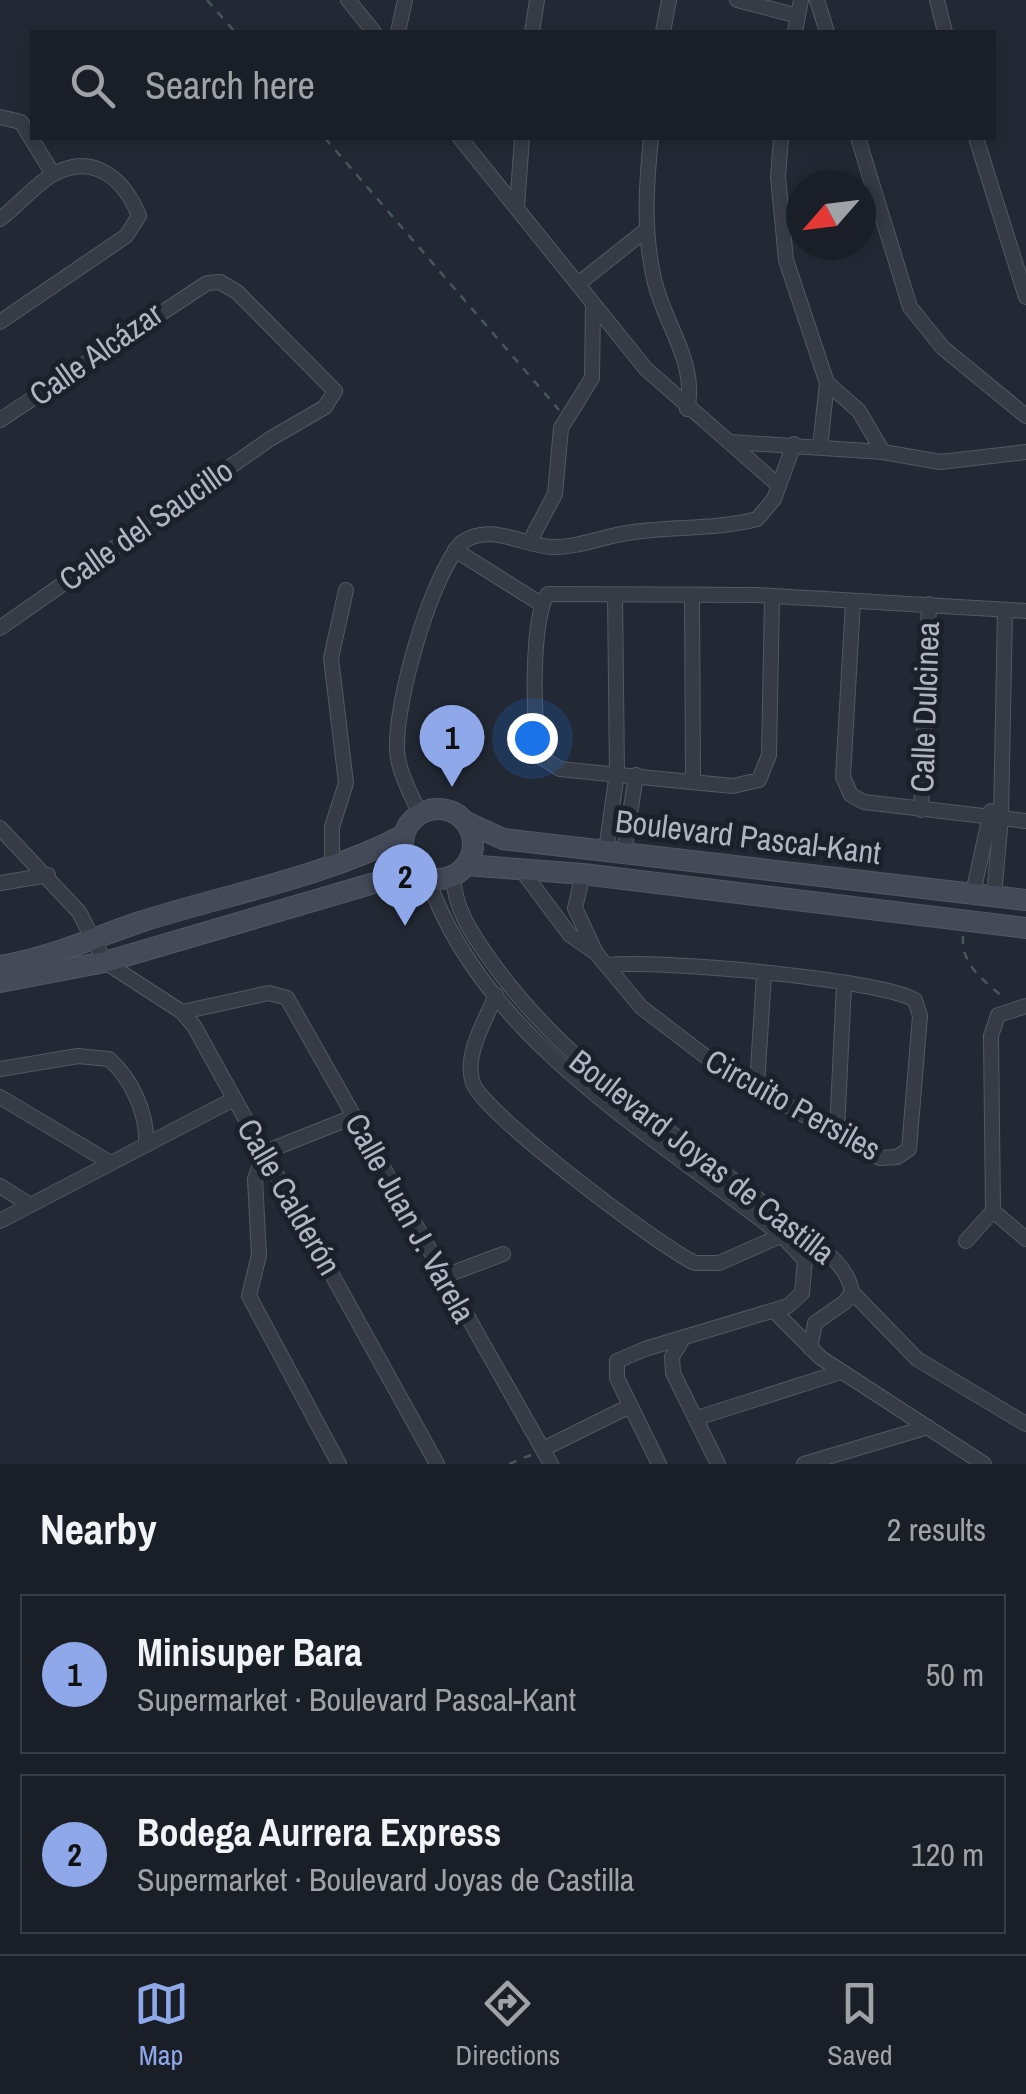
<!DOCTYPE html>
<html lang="en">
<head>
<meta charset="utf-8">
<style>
	body { margin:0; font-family:"Archivo Narrow",sans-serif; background:#23272f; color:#f1f3f6 }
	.compass { position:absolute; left:786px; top:170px; width:90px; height:90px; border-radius:50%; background:#1a1f27; box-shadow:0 5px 15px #0003; rotate:242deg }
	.you { position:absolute; left:532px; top:738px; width:35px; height:35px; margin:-25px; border:8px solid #fff; border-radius:50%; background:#1a73e8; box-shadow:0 0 0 15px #1a73e833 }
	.badge { display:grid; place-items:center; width:65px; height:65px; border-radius:50%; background:#8ea8e9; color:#111; font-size:32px; font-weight:700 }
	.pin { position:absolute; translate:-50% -82px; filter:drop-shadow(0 2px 5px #0008) }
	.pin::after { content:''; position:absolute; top:52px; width:35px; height:30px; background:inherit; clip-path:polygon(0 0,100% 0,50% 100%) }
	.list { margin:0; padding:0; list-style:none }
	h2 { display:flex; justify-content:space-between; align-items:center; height:130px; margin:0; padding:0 40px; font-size:42px }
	h2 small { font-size:32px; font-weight:400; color:#9fa2a7 }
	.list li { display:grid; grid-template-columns:65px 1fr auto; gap:30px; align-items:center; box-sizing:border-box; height:160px; margin:0 20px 20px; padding:0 20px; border:2px solid #383d44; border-radius:0px }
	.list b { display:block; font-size:38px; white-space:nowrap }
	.list p { margin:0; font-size:32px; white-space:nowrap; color:#9fa2a7 }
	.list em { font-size:32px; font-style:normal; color:#9fa2a7 }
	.icon { flex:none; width:55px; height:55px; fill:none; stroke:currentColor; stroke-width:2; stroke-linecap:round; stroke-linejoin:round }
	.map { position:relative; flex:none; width:1026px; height:1464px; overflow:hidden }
	.search { position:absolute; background:#1a1f27; box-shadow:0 5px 15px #0003; left:30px; right:30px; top:30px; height:110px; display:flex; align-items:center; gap:25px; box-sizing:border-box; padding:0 35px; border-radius:0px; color:#9fa2a7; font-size:38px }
	.sheet { height:490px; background:#1a1f27 }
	nav { display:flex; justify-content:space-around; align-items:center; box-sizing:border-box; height:140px; border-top:2px solid #383d44; background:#1a1f27; font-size:28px; color:#9fa2a7 }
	nav a { display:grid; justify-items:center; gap:5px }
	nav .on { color:#8ea8e9 }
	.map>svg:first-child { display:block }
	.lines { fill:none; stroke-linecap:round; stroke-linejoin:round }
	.street-casing { stroke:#535863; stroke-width:16 }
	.secondary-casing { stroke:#535863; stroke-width:22 }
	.path { stroke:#48565a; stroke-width:2.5; stroke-dasharray:8 8; stroke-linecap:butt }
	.street { stroke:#363b45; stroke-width:14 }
	.secondary { stroke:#444a58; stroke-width:20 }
	.labels { text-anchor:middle; stroke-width:10; stroke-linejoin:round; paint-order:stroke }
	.street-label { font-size:32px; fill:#b0b5c2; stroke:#1b202a }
</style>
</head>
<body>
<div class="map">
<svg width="1026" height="1464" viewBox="0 0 1026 1464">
	<rect width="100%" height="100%" fill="#232934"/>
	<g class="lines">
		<g class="street-casing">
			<g id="street">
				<polyline points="348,0 374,32"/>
				<polyline points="737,0 798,16"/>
				<polyline points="817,0 827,32"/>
				<polyline points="937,0 945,32"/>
				<polyline points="398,32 405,0"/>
				<polyline points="532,32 537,0"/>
				<polyline points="663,32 669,0"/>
				<polyline points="795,32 801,0"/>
				<polyline points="0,117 21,122 53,174"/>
				<polyline points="460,138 646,369 777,484"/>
				<path d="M651,138C646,188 643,234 655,283C665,324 698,365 687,409"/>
				<polyline points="781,138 778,177 786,260 827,383 820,447"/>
				<polyline points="858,138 910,307 943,348 1026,416"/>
				<polyline points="976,138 1026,297"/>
				<polyline points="517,207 522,138"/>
				<path d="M0,219C18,206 35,184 54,174C94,152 125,180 139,216L126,236L0,322"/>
				<polyline points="578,284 646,230"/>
				<polyline points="827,383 859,411 883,452"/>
				<polyline points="0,420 207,283 220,282 237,292 335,391 325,407 270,439 0,628"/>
				<polyline points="730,442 883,452 940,462 1026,452"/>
				<polyline points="530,541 555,494 561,428 592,378 593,305"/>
				<polyline points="455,550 541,604"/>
				<polyline points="692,595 693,781"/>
				<path d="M772,599L769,755L759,780L733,786L589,772L560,769L541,757C532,731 531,614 548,594L757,595L1026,611"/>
				<polyline points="853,602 843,777 851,795 864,802 1026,821"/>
				<polyline points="921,810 929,604"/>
				<path d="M419,813C411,793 397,770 397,748C396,698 430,580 461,543C490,522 521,545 551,547C577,548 601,537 627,533C669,526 716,530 757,519L774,499L794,444"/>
				<polyline points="0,828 79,912 105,962 182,1012 194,1026 437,1464"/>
				<polyline points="606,850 617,773 615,595"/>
				<polyline points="624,853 636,775"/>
				<polyline points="332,865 332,827 346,783 331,658 346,590"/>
				<polyline points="520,868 570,935 596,953"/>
				<path d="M583,874L575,908L596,953L641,1007L718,1066L880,1158L897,1157L909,1149L920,1016L915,1000C880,979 653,959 608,965"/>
				<path d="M453,876C455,909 470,931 489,958C569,1073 687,1139 792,1226C815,1245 847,1261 852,1292"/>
				<path d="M427,877C484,1041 654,1134 782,1236L805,1260L802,1293L788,1306L645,1349L617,1361V1378L659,1464"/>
				<polyline points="0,883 48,875"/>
				<polyline points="973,893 991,811"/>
				<polyline points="994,895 1001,818 1005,610"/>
				<path d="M496,995C486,1019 463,1056 473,1083C483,1113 660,1247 695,1263H719L785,1234"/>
				<polyline points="1026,1006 998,1015 991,1036 993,1211 1026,1239"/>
				<polyline points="182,1012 269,993 287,998 551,1464"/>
				<path d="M0,1069L78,1056L109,1059C132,1079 148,1115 146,1145"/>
				<polyline points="757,1085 764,975"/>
				<polyline points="0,1097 109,1162"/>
				<polyline points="837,1130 844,985"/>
				<polyline points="0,1186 30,1205"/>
				<polyline points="0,1221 234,1099"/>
				<polyline points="966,1241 993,1211"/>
				<polyline points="442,1277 503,1254"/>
				<polyline points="852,1292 917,1359 1026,1424"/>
				<polyline points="775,1312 821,1358 984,1464"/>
				<polyline points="682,1340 672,1357 673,1373 718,1464"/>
				<polyline points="810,1348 815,1323 845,1302 852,1292"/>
				<polyline points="697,1418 841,1372"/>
				<polyline points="543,1449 630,1406"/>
				<polyline points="339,1464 249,1296 259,1255 255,1179 265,1152 353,1117"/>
				<polyline points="804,1464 928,1427"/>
			</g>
		</g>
		<g class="secondary-casing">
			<g id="secondary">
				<circle cx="438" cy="844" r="35"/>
				<polyline points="466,822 503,839 1026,900"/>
				<polyline points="466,865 583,874 1026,928"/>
				<path d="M0,966C49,958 93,938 140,922C227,894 322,878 404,835"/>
				<polyline points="0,982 105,962 415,871"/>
			</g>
		</g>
		<g class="path">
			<polyline points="207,0 235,32"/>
			<polyline points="325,138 559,410"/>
			<path d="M963,936C961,965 983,980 1003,997"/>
			<polyline points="509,1464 531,1455"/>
		</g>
		<use href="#street" class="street"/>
		<use href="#secondary" class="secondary"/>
	</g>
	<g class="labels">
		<g class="street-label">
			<text transform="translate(96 354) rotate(-35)" y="11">Calle Alcázar</text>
			<text transform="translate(146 525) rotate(-35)" y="11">Calle del Saucillo</text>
			<text transform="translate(925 707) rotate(-88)" y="11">Calle Dulcinea</text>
			<text transform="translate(748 837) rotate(7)" y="11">Boulevard Pascal-Kant</text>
			<text transform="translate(793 1105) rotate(29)" y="11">Circuito Persiles</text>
			<text transform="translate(702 1157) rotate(38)" y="11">Boulevard Joyas de Castilla</text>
			<text transform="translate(289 1197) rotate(60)" y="11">Calle Calderón</text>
			<text transform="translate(410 1218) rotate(61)" y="11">Calle Juan J. Varela</text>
		</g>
	</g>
</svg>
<svg class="compass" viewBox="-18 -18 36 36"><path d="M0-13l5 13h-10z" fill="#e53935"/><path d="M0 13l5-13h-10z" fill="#9fa2a7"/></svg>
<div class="you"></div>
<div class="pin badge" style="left:452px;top:787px">1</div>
<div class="pin badge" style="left:405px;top:926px">2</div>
<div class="search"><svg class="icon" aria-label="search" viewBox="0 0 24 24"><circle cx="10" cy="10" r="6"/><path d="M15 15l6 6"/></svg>Search here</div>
</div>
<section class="sheet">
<h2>Nearby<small>2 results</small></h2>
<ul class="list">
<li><span class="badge">1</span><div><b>Minisuper Bara</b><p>Supermarket · Boulevard Pascal-Kant</p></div><em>50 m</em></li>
<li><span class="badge">2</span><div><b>Bodega Aurrera Express</b><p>Supermarket · Boulevard Joyas de Castilla</p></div><em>120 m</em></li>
</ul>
</section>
<nav>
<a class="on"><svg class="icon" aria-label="map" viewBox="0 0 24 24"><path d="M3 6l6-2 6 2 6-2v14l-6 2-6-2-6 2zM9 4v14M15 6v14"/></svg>Map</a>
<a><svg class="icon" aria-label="directions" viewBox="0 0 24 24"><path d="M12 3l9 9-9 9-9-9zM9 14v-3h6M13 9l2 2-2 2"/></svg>Directions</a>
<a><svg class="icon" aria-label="saved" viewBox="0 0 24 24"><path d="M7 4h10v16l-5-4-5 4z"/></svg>Saved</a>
</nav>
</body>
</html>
